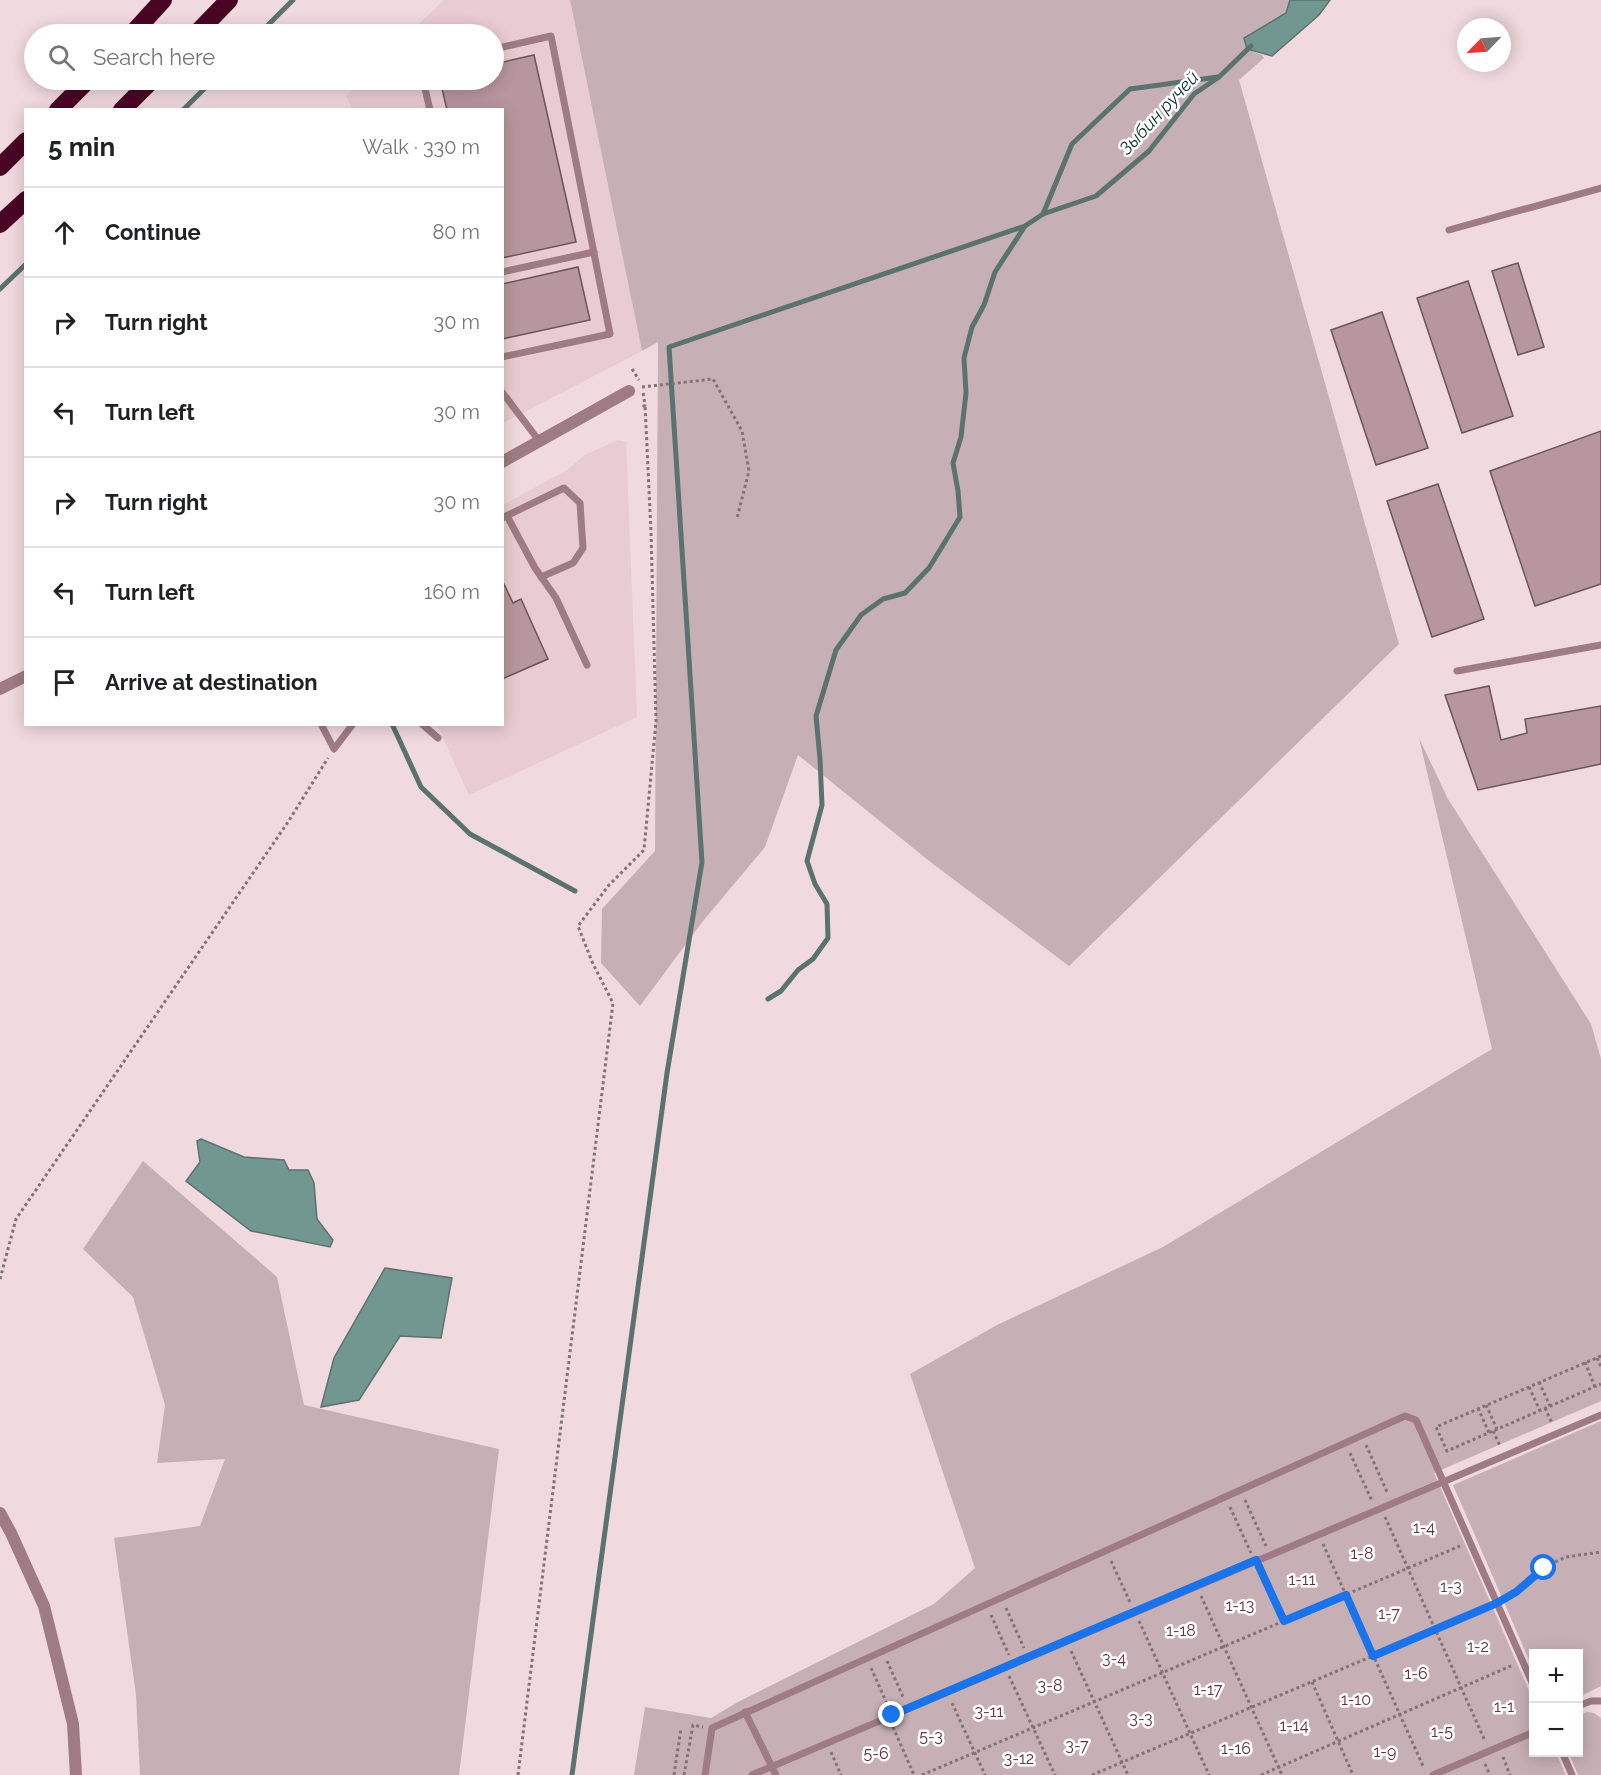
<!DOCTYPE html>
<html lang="en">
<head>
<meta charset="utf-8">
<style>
	body { margin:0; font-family:Raleway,sans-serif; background:#f6f6f6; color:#202124 }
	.controls { position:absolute; right:18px; bottom:18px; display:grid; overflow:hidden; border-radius:0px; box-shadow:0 3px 15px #0003 }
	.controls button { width:54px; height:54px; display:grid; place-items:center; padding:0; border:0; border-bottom:2px solid #e0e0e0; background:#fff; color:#202124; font:30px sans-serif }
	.compass { position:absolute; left:1457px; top:18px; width:54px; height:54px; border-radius:50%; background:#fff; box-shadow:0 3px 15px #0003; rotate:245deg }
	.stop { position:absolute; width:18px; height:18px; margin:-14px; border:4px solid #1a73e8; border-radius:50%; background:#fff }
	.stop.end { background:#1a73e8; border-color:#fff; box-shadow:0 2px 6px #0008 }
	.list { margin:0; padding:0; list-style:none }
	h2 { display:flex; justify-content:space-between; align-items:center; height:78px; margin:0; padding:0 24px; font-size:26px }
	h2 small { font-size:20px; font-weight:400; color:#757577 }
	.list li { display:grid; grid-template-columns:39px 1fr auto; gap:18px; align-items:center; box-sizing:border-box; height:90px; padding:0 24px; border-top:2px solid #e0e0e0 }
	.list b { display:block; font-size:22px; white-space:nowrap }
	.list em { font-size:20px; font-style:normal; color:#757577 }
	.icon { flex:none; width:33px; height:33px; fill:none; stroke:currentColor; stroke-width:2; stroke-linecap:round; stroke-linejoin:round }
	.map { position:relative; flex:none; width:1601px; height:1775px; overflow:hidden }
	.search { position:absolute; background:#fff; box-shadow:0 3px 15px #0003; left:24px; top:24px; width:480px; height:66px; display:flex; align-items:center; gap:15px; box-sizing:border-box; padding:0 21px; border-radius:33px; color:#757577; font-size:22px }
	.panel { position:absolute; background:#fff; box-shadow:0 3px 15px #0003; left:24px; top:108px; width:480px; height:618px; border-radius:0px }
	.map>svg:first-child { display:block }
	.built { fill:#e9cbd3 }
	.green { fill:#c6b0b6 }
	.water { fill:#729791; stroke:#5b726f; stroke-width:1.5 }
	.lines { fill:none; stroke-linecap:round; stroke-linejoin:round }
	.stream { stroke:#5b726f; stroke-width:5 }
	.building { fill:#b896a0; stroke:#69565b; stroke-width:1.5 }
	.path { stroke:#827377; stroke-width:3; stroke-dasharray:3 3; stroke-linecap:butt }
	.lane { stroke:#9f7b85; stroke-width:7 }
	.street { stroke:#9f7b85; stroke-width:12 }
	.highway { stroke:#4a0525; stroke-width:18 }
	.route { stroke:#1a73e8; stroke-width:8 }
	.labels { text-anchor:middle; stroke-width:5; stroke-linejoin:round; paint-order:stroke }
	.park-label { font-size:16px; fill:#623142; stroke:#fff }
	.water-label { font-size:18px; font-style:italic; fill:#0b312c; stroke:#fff }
</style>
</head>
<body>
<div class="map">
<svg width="1601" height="1775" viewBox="0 0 1601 1775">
	<rect width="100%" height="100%" fill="#f0d9df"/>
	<g class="built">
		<polygon points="444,0 570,0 642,351 503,423 502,110 352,109 346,96 362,80 494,80 494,34 408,34"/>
		<polygon points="618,440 626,442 637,717 469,795 437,725 502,724 503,505 567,470 585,455"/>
	</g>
	<g class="green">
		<polygon points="570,0 1290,0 1286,13 1257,30 1247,49 1262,55 1264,58 1239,80 1399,644 1069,966 933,864 798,755 765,847 703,921 640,1006 601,963 602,909 655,851 658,342 642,351"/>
		<polygon points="1419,738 1448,799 1591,1024 1601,1059 1601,1401 1434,1473 1533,1700 1534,1752 1556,1753 1566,1775 634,1775 645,1707 711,1718 738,1702 934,1604 975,1568 910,1374 997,1325 1163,1247 1492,1049"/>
		<polygon points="143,1161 277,1277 304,1405 499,1449 459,1775 140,1775 136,1695 114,1538 200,1526 225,1459 157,1463 165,1405 133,1297 83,1249"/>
		<polygon points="1601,1421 1601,1686 1579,1697 1578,1654 1534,1654 1533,1669 1453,1485"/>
		<polygon points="1587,1712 1594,1713 1601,1718 1601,1775 1578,1775 1569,1753 1578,1752 1579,1716"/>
	</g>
	<g class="water">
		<polygon points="1290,0 1330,0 1319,15 1272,56 1247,49 1244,38 1286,13"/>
		<polygon points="201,1139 244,1157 284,1160 289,1170 308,1170 314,1183 317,1219 333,1240 330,1247 251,1231 186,1181 200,1162 197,1141"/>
		<polygon points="385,1268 452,1278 441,1338 400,1336 359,1400 321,1407 334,1358"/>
	</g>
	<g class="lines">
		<g class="stream">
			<polyline points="259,34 293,0"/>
			<polyline points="183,110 213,80"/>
			<polyline points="1043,214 1072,144 1130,89 1218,77"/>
			<polyline points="0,289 26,264"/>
			<polyline points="392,724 421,787 470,834 575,891"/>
			<polyline points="768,999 781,991 798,970 813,959 828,938 827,904 815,884 807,861 822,805 820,759 816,716 836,650 861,615 883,599 905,593 929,568 960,517 958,491 953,463 961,437 966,393 964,358 972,327 984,305 995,272 1025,226 1043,214 1096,196 1149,151 1194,94 1219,77 1251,46"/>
			<polyline points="572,1775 667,1073 702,862 669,347 1025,226"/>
		</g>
	</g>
	<g class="building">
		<polygon points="534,55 576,242 502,258 502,110 447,110 440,80 494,80 494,64"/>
		<polygon points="1518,263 1544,347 1518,355 1492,271"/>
		<polygon points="578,267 590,320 502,339 502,284"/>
		<polygon points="1468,281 1513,416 1462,433 1417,298"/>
		<polygon points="1382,312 1428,448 1376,465 1331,330"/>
		<polygon points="1601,431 1601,584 1535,606 1490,471"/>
		<polygon points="1438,484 1484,619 1432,637 1387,501"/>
		<polygon points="502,580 513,603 521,599 548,659 502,679"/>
		<polygon points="1489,686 1501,740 1527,733 1525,719 1601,706 1601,764 1478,790 1445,695"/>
	</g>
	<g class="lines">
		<g class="path">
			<polyline points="632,369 639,380"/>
			<polyline points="642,387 713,379 742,431 749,471 737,518"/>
			<polyline points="643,407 645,405 643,392"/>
			<polyline points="0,1279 16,1219 288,822 328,758"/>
			<polyline points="1601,1356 1436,1427 1447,1451 1601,1384"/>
			<polyline points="1597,1358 1601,1367"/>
			<polyline points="1585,1362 1595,1387"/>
			<polyline points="1539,1382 1550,1406"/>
			<polyline points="1529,1387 1540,1411"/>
			<polyline points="1486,1405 1497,1429"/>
			<polyline points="1478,1408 1489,1433"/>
			<polyline points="1545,1408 1552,1423"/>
			<polyline points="1493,1431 1500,1446"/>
			<polyline points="1366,1445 1388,1494"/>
			<polyline points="1350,1453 1372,1501"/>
			<polyline points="1245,1500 1266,1546"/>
			<polyline points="1230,1507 1251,1553"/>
			<polyline points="1385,1517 1485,1741"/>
			<polyline points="1323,1544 1424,1768"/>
			<polyline points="1111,1561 1131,1604"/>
			<polyline points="1261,1571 1284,1621"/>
			<polyline points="1201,1596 1282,1775"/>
			<polyline points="1507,1597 1544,1567 1566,1557 1601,1552"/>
			<polyline points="1006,1608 1024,1648"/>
			<polyline points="991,1615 1009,1655"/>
			<polyline points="1139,1621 1209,1775"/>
			<polyline points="1071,1651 1128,1775"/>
			<polyline points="887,1661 904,1699"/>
			<polyline points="871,1668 888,1706"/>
			<polyline points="1009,1676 1055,1775"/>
			<polyline points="1312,1682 1353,1775"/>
			<polyline points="952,1703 985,1775"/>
			<polyline points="893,1727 914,1775"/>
			<polyline points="831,1752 841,1775"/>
			<polyline points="1503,1757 1510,1775"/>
			<polyline points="1485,1764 1490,1775"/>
			<polyline points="518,1775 613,1003 593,964 578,926 609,885 644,850 656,721 651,532 645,405"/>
			<polyline points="674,1775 681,1728"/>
			<polyline points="684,1775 693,1725 703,1727"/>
			<polyline points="922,1775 1460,1546"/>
			<polyline points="1092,1775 1488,1607"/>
			<polyline points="1261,1775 1513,1665"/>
		</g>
		<g class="lane">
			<polyline points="494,49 551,36 610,334 502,357"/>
			<polyline points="423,80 430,110"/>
			<polyline points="1449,230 1601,188"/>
			<polyline points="502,272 594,252"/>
			<polyline points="502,392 540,442"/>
			<polyline points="507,516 535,568 556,598 587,665"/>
			<polyline points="502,518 564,488 580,503 583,548 573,563 541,577"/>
			<polyline points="1457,671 1601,645"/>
			<polyline points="321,724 334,749 353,724"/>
			<polyline points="422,724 438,738"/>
			<polyline points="1578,1706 1591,1701 1601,1701"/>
			<polyline points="745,1712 776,1775"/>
			<polyline points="1562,1752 1572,1775"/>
			<polyline points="705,1775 712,1728 1405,1416 1416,1420 1534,1687"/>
			<polyline points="752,1775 1601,1415"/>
			<polyline points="1433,1775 1534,1732"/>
		</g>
		<g class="street">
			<polyline points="502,462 629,391"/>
			<polyline points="0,689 26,676"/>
			<polyline points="0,1513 11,1533 44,1606 73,1724 76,1775"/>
		</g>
		<g class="highway">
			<polyline points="132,34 163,0"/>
			<polyline points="196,34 229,0"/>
			<polyline points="58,110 88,80"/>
			<polyline points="122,110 152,80"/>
			<polyline points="0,167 26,141"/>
			<polyline points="0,224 26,200"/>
		</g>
	</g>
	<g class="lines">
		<polyline class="route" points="892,1715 1256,1560 1284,1621 1346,1595 1373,1656 1497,1603 1516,1592 1544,1568"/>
	</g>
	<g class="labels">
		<g class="park-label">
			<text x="1424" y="1533">1-4</text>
			<text x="1362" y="1559">1-8</text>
			<text x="1302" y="1585">1-11</text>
			<text x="1451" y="1592">1-3</text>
			<text x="1240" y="1611">1-13</text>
			<text x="1389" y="1619">1-7</text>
			<text x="1181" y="1636">1-18</text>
			<text x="1478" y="1652">1-2</text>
			<text x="1114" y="1664">3-4</text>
			<text x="1416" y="1679">1-6</text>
			<text x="1050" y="1691">3-8</text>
			<text x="1208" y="1695">1-17</text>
			<text x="1356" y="1705">1-10</text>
			<text x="1504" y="1712">1-1</text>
			<text x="989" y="1717">3-11</text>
			<text x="1141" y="1724">3-3</text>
			<text x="1294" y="1731">1-14</text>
			<text x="1442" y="1737">1-5</text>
			<text x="931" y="1742">5-3</text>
			<text x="1077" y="1751">3-7</text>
			<text x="1236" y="1754">1-16</text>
			<text x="1385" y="1757">1-9</text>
			<text x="876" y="1759">5-6</text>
			<text x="1019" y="1764">3-12</text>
		</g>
		<g class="water-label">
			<text transform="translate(1159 113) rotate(-47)" y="6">Зыбин ручей</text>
		</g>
	</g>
</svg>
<div class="controls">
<button>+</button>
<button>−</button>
</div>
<svg class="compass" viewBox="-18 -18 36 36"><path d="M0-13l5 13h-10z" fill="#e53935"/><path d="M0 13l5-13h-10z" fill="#757577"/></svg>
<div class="stop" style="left:1544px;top:1568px"></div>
<div class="stop end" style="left:892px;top:1715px"></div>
<div class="search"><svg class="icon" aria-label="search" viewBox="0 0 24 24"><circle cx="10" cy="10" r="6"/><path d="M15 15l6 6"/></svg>Search here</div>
<section class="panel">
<h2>5 min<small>Walk · 330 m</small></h2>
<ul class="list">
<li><svg class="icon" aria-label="ahead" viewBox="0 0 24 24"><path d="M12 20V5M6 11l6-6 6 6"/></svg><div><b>Continue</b></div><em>80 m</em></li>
<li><svg class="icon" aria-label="right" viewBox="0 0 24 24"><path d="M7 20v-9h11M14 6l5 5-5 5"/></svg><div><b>Turn right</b></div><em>30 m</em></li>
<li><svg class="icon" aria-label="left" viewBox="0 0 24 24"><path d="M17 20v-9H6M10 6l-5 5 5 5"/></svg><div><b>Turn left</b></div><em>30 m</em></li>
<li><svg class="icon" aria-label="right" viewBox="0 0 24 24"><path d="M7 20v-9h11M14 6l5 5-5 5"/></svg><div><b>Turn right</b></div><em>30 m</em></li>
<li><svg class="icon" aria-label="left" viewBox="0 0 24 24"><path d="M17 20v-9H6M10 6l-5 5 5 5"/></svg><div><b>Turn left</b></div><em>160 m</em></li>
<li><svg class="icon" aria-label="arrive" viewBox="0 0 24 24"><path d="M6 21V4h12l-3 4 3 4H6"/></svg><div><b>Arrive at destination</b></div></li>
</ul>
</section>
</div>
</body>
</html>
